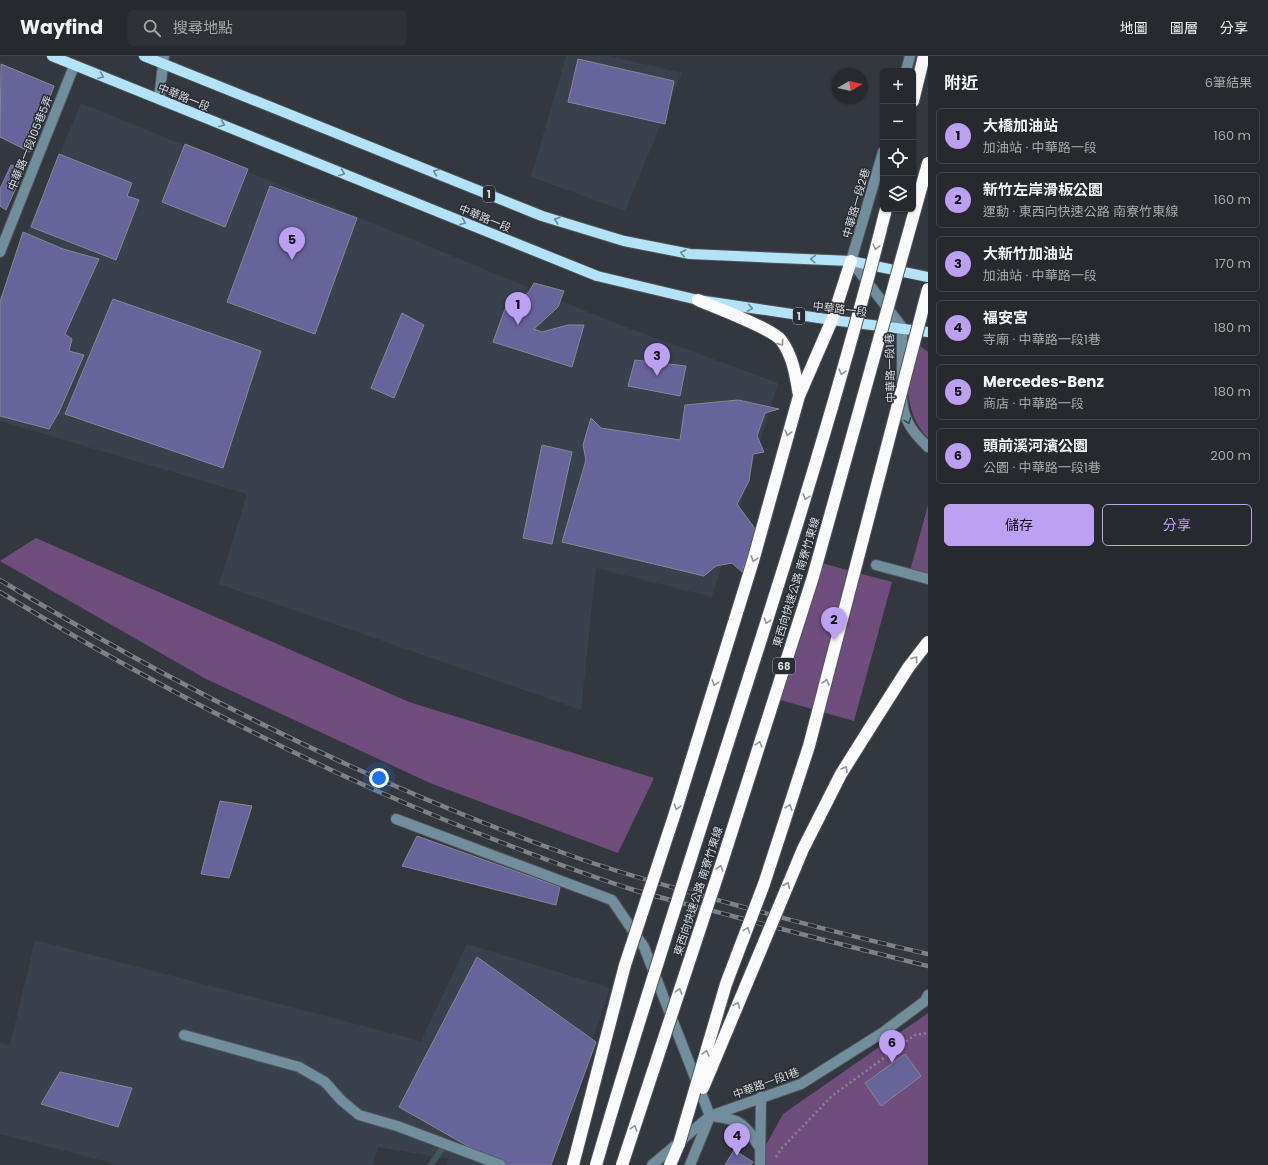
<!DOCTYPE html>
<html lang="zh-TW">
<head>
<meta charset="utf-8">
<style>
	body { margin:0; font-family:Poppins,"Noto Sans TC",sans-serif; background:#2e3236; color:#f1f3f6 }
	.controls { position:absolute; right:12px; top:12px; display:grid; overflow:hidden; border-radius:6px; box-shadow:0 1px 3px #0004 }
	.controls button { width:36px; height:36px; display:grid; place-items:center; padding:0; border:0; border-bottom:1px solid #42464a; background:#262a2e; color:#f1f3f6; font:20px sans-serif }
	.compass { position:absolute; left:832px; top:12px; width:36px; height:36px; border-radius:50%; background:#262a2e; box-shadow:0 1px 3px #0004; rotate:81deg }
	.you { position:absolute; left:379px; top:722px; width:14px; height:14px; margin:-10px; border:3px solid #fff; border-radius:50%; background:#1a73e8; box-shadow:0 0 0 6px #1a73e833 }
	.badge { display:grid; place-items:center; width:26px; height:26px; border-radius:50%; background:#bca0f2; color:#111; font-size:13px; font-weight:700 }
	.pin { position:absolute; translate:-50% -33px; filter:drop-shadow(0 1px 2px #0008) }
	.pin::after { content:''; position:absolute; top:21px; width:14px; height:12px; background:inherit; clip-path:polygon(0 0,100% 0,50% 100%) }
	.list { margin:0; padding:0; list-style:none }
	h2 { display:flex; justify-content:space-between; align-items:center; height:52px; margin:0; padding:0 16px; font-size:17px }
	h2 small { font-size:13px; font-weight:400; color:#a4a7aa }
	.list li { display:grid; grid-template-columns:26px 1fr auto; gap:12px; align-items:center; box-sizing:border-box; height:56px; margin:0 8px 8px; padding:0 8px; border:1px solid #42464a; border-radius:6px }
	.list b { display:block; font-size:15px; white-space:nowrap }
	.list p { margin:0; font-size:13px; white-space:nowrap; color:#a4a7aa }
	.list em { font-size:13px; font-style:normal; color:#a4a7aa }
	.actions { display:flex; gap:8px; padding:12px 16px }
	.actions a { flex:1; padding:9px 0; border:1px solid #bca0f2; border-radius:6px; text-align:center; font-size:14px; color:#bca0f2 }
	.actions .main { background:#bca0f2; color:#111 }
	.icon { flex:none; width:22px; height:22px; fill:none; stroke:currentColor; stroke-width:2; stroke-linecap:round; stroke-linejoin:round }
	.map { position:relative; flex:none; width:928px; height:1109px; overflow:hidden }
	header { display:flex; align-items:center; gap:24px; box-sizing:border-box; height:56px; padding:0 20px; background:#262a2e; border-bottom:1px solid #42464a }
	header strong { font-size:19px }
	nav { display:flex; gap:22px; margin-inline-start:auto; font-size:14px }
	.search { width:280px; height:36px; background:#2e3236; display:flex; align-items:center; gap:10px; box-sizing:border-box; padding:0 14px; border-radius:6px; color:#a4a7aa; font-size:15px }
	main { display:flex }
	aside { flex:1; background:#262a2e }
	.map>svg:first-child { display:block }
	.built { fill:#38414c }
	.green { fill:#6f4e7d }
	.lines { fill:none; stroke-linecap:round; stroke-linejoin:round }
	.stream { stroke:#425759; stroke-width:6 }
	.building { fill:#67639b; stroke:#888890 }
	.minor-casing { stroke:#51555b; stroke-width:12 }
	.major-casing { stroke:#51555b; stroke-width:12 }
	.highway-casing { stroke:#51555b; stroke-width:14 }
	.path { stroke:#84888d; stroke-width:2.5; stroke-dasharray:2 3; stroke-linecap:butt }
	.minor { stroke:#708e9c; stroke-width:10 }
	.major { stroke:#b2e3f9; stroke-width:10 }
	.highway { stroke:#fafafa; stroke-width:12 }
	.rail-casing { stroke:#7e8287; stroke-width:4.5 }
	.rail { stroke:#292e34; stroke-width:3; stroke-dasharray:9; stroke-linecap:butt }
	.highway-bridge-casing { stroke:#51555b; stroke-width:14; stroke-linecap:butt }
	.highway-bridge { stroke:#fafafa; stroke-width:12 }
	.oneway { stroke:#6e8896 }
	.oneway2 { stroke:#929497 }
	.oneway3 { stroke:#3b464e }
	.labels { text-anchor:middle; stroke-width:3; stroke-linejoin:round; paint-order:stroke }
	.shield { fill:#292e34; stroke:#a4a7ac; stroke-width:1 }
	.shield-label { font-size:10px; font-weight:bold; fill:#d8dbdf }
	.street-label { font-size:11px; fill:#d8dbdf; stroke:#292e34 }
</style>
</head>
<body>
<header>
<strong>Wayfind</strong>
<div class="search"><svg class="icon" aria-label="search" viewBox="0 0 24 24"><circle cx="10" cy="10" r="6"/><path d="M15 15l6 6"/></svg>搜尋地點</div>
<nav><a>地圖</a><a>圖層</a><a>分享</a></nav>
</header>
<main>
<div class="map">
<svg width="928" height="1109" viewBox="0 0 928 1109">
	<rect width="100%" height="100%" fill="#33383e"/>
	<g class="built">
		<polygon points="566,0 610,0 682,17 625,155 531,121"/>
		<polygon points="81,47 615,267 778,327 712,541 596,512 581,654 219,528 247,438 0,365 0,241"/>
		<polygon points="35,884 421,985 467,888 610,932 550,1109 446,1109 449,1103 378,1091 373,1109 119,1109 0,1078 0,987 10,989"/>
	</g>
	<g class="green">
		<path d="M908,281L928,296V382C902,356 907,315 908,281Z"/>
		<polygon points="928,449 928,519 910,515"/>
		<polygon points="36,482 409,646 654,722 618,797 430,727 206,623 0,505"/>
		<polygon points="814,505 892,526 854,665 777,643"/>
		<polygon points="928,957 928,1109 755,1109 783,1058"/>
	</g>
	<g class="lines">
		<polyline class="stream" points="431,1109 445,1088"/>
	</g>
	<g class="building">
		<polygon points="578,3 674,25 665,68 568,46"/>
		<polygon points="1,8 54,30 30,96 0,81"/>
		<polygon points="185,88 248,113 225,171 162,146"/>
		<polygon points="59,98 132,127 127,140 139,144 116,204 31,171"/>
		<polygon points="11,109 24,114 6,154 0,150 0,133"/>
		<polygon points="270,130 357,162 315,278 227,246"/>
		<polygon points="23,176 63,193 99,203 65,278 72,283 69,295 84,299 59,356 49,373 0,360 0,246"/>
		<polygon points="534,227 564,235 558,251 534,273 542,276 568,269 584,269 572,311 493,286 505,253 529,236"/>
		<polygon points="113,243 261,295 223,412 65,358"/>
		<polygon points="402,257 424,269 394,342 371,332"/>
		<polygon points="635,304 686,310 680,340 628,330"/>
		<polygon points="738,344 779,353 765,357 757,380 764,396 753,398 749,425 737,448 756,474 742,516 732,507 716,510 704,520 562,486 586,404 583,389 591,362 601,372 680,384 685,349"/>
		<polygon points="542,389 572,396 552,488 523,482"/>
		<polygon points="220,745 252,750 229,822 201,818"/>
		<polygon points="417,780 560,831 556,849 402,810"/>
		<polygon points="477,901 596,986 551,1109 501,1109 399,1051"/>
		<polygon points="905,998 921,1020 881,1050 865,1027"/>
		<polygon points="60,1016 132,1032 118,1071 41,1048"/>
		<polygon points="734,1094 753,1106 751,1109 725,1109"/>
	</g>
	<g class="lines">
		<g class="minor-casing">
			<g id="minor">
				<polyline points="906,15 910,0"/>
				<polyline points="159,43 164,0"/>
				<polyline points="883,96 851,205 902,271 902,324"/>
				<polyline points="0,196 74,10"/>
				<path d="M902,340C902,363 913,377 928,391"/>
				<polyline points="876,509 928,523"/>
				<polyline points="396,763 612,844 644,891 710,1060 690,1109"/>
				<polyline points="184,979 299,1011 325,1026 341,1044 359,1059 397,1070 501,1109"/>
				<path d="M712,1060C742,1064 744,1067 760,1092"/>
				<polyline points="652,1109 710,1060 801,1028 882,977 925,945 928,939"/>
				<polyline points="760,1109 761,1041"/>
			</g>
		</g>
		<g class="major-casing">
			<g id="major">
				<polyline points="52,0 597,220 698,244 832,264 928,276"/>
				<polyline points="144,0 542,160 624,185 690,198 851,205 928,221"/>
			</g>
		</g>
		<g class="highway-casing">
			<g id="highway">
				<polyline points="913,45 924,0"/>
				<path d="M698,244C714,251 771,272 781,284C793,300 796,321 799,340"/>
				<polyline points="799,340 832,264 851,205"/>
				<polyline points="670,1109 679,1088"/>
			</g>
		</g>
		<polyline class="path" points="776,1101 781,1093 832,1040 915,979 928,977"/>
		<use href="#minor" class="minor"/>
		<use href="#major" class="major"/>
		<use href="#highway" class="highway"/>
		<g class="rail-casing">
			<g id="rail">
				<path d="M0,524C182,634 372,729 572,800C625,819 679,833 732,848C797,866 862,883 928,898"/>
				<path d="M0,536C143,623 290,700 445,764C507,789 570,814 634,834C667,844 700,851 732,860C797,877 862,894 928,910"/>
			</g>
		</g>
		<use href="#rail" class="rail"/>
		<g class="highway-bridge-casing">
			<g id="highway-bridge">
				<polyline points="703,1032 803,793 841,718 873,667 908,612 928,586"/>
				<polyline points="679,1088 726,928 764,828 809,690 928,233"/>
				<polyline points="573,1109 625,909 675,757 753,505 799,340"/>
				<path d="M596,1109C689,789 805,476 886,153"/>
				<polyline points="622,1109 723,803 813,521 928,107"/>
			</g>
		</g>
		<use href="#highway-bridge" class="highway-bridge"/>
	</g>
	<defs><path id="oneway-chevron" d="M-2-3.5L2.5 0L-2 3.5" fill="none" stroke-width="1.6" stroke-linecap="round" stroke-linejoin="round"/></defs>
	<g class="oneway">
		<use href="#oneway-chevron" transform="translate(101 20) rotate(22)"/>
		<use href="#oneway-chevron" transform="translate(222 68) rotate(22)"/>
		<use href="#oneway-chevron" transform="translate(436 116) rotate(-158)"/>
		<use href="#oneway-chevron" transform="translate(342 117) rotate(22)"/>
		<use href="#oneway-chevron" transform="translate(557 164) rotate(-163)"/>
		<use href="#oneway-chevron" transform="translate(463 166) rotate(22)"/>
		<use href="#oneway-chevron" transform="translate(683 197) rotate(-169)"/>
		<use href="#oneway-chevron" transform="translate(813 203) rotate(-178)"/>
		<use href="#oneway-chevron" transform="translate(750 252) rotate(8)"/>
	</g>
	<g class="oneway2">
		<use href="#oneway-chevron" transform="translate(876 191) rotate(104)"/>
		<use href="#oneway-chevron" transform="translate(781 287) rotate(54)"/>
		<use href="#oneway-chevron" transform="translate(842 316) rotate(106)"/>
		<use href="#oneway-chevron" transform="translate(788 377) rotate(105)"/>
		<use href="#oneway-chevron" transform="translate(806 441) rotate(107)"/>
		<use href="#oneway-chevron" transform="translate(754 503) rotate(106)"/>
		<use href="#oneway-chevron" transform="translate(767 565) rotate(108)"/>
		<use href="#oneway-chevron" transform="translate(915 603) rotate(-53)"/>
		<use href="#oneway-chevron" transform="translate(826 626) rotate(-75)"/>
		<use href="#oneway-chevron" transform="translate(715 627) rotate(107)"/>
		<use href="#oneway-chevron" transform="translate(759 688) rotate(-73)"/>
		<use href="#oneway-chevron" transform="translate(845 713) rotate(-59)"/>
		<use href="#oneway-chevron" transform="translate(677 751) rotate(107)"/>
		<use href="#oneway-chevron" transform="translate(789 751) rotate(-72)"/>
		<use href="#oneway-chevron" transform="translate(720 812) rotate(-72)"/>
		<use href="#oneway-chevron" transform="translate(787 829) rotate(-67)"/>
		<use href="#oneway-chevron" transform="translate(747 874) rotate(-69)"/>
		<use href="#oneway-chevron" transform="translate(679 935) rotate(-72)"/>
		<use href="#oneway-chevron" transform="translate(737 949) rotate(-68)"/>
		<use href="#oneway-chevron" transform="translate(706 997) rotate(-74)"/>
		<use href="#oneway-chevron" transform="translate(634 1072) rotate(-72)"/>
	</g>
	<use class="oneway3" href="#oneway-chevron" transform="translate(908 365) rotate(69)"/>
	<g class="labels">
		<g class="shield">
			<rect x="483" y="130" width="12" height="16" rx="3"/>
			<rect x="793" y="252" width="12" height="16" rx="3"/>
			<rect x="773" y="602" width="22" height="16" rx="3"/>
		</g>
		<g class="shield-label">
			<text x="489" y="142">1</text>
			<text x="799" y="264">1</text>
			<text x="784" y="614">68</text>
		</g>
		<g class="street-label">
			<text transform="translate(184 41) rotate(22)" y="4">中華路一段</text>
			<text transform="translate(30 87) rotate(-68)" y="4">中華路一段105巷5弄</text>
			<text transform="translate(856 147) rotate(-74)" y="4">中華路一段2巷</text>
			<text transform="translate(485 162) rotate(22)" y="4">中華路一段</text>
			<text transform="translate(840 253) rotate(7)" y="4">中華路一段</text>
			<text transform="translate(890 312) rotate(-91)" y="4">中華路一段1巷</text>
			<text transform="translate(796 526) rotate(-73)" y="4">東西向快速公路 南寮竹東線</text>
			<text transform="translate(698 835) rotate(-72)" y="4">東西向快速公路 南寮竹東線</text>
			<text transform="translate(766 1027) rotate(-20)" y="4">中華路一段1巷</text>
		</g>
	</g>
</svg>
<div class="controls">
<button>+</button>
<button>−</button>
<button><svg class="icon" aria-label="locate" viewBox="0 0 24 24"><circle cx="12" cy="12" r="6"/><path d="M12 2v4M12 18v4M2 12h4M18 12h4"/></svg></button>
<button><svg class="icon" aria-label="layers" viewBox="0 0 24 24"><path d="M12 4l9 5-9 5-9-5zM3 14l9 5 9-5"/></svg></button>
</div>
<svg class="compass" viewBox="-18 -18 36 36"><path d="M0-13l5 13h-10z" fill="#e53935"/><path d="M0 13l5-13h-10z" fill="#a4a7aa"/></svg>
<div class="you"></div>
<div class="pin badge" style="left:518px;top:269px">1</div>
<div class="pin badge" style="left:834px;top:584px">2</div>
<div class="pin badge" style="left:657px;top:320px">3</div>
<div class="pin badge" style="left:737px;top:1100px">4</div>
<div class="pin badge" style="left:292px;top:204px">5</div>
<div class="pin badge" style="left:892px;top:1007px">6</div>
</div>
<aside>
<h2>附近<small>6筆結果</small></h2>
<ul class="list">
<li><span class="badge">1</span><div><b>大橋加油站</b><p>加油站 · 中華路一段</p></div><em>160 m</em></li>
<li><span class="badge">2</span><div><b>新竹左岸滑板公園</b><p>運動 · 東西向快速公路 南寮竹東線</p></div><em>160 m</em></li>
<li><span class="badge">3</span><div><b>大新竹加油站</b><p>加油站 · 中華路一段</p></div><em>170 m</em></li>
<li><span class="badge">4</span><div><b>福安宮</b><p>寺廟 · 中華路一段1巷</p></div><em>180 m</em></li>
<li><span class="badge">5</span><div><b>Mercedes-Benz</b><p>商店 · 中華路一段</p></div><em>180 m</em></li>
<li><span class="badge">6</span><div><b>頭前溪河濱公園</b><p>公園 · 中華路一段1巷</p></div><em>200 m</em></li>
</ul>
<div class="actions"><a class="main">儲存</a><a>分享</a></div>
</aside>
</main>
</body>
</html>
